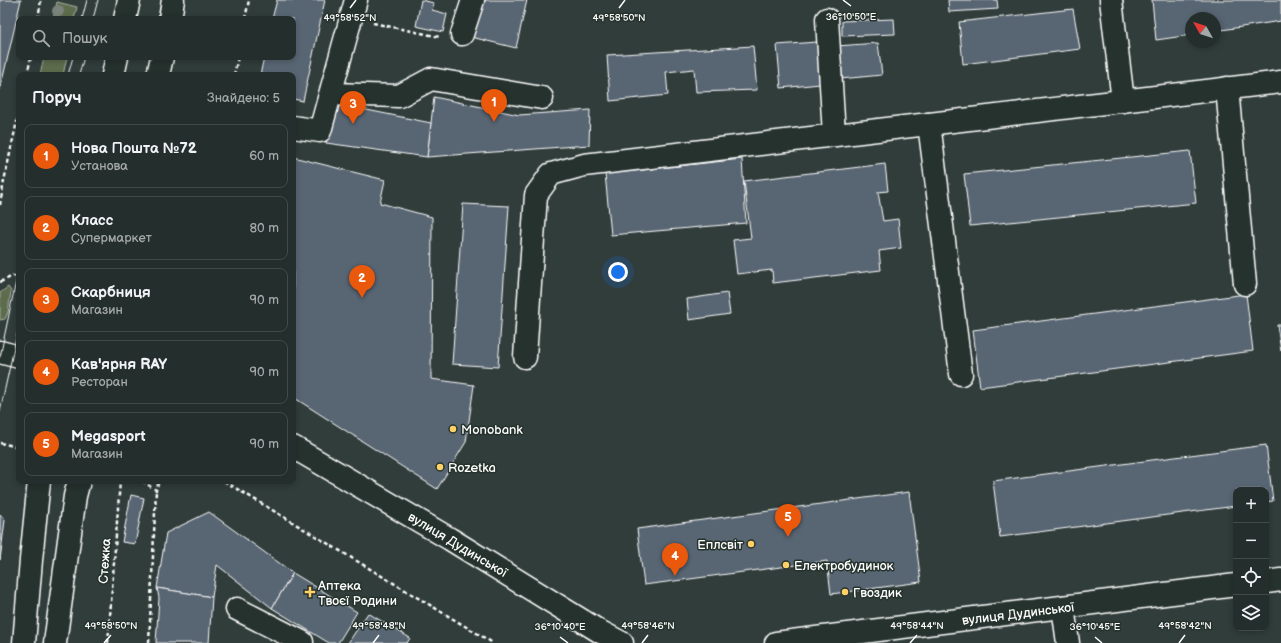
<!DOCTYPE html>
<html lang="uk">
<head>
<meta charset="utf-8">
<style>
	body { margin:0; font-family:"Balsamiq Sans",sans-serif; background:#2c3634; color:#f1f3f6 }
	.controls { position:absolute; right:12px; bottom:12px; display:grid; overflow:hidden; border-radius:8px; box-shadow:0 2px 6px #0003 }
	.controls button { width:36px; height:36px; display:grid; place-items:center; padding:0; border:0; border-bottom:1px solid #414a48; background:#242e2c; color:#f1f3f6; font:20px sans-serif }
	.compass { position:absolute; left:1185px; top:12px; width:36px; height:36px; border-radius:50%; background:#242e2c; box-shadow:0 2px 6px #0003; rotate:309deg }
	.you { position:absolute; left:618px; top:272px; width:14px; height:14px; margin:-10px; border:3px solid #fff; border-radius:50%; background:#1a73e8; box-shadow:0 0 0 6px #1a73e833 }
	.badge { display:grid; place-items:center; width:26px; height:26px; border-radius:50%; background:#ea580c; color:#fff; font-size:13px; font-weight:700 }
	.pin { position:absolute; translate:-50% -33px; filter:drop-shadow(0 1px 2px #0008) }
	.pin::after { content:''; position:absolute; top:21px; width:14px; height:12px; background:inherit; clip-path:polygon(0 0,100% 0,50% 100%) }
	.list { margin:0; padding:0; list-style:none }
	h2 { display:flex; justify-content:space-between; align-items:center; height:52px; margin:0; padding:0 16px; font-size:17px }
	h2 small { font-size:13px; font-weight:400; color:#a3a8a9 }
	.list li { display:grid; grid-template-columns:26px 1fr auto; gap:12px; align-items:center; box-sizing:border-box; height:64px; margin:0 8px 8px; padding:0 8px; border:1px solid #414a48; border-radius:8px }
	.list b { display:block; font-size:15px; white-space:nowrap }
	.list p { margin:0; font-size:13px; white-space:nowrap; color:#a3a8a9 }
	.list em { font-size:13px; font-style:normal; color:#a3a8a9 }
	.icon { flex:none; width:22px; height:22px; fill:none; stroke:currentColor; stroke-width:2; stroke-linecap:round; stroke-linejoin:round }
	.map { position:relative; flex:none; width:1281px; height:643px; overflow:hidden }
	.search { position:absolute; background:#242e2c; box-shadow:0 2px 6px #0003; left:16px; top:16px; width:280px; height:44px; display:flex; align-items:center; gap:10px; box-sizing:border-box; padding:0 14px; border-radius:8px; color:#a3a8a9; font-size:15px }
	.panel { position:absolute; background:#242e2c; box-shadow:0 2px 6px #0003; left:16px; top:72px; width:280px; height:412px; border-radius:8px }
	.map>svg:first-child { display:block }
	.green { fill:#5d6c4e; stroke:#aeb6a6 }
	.building { fill:#596573; stroke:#fff }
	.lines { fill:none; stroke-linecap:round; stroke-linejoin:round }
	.minor-casing { stroke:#fff; stroke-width:25 }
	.major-casing { stroke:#fff; stroke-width:25 }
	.path { stroke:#fff; stroke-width:2.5; stroke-dasharray:4 3; stroke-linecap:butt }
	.minor { stroke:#26332d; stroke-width:22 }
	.major { stroke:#26332d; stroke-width:22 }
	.tram { stroke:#fff; stroke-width:1 }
	.tree { fill:#7a837b }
	.ticks { fill:none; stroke:#fff; stroke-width:1.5 }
	.poi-dot { fill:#ffd166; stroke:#26332d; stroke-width:1.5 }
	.labels { text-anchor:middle; stroke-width:3; stroke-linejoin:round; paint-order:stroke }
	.poi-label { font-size:13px; fill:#fff; stroke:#26332d; text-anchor:start }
	.street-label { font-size:13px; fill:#fff; stroke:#26332d }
	.ticks-label { font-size:10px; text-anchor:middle; fill:#fff; stroke:#26332d; stroke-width:3; stroke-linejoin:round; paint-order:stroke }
</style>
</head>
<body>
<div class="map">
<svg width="1281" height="643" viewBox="0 0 1281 643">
	<rect width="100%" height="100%" fill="#303d3b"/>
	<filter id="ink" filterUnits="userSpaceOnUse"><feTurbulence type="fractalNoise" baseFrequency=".025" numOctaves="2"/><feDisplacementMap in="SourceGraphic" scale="8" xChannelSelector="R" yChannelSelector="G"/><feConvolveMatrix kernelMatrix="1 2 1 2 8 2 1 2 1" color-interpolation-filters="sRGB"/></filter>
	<g filter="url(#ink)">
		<g class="green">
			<polygon points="57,2 77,7 74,19 53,19"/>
			<polygon points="44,57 67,57 63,75 40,75"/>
			<polygon points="8,287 11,291 8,312 5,319 0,320 0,293"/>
		</g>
		<g class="building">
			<polygon points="0,0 21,0 0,90"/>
			<polygon points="277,0 325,0 303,101 293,99 293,75 260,75 264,57 293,57 293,19 272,19"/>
			<polygon points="421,0 434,3 432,10 447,14 443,32 416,26"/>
			<polygon points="479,0 527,0 516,48 471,37"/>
			<polygon points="948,0 997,0 998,9 949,12"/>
			<polygon points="1152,0 1281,0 1281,21 1215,31 1215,18 1191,18 1191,35 1156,40"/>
			<polygon points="1073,9 1080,49 963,64 959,22"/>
			<polygon points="894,19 895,34 842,36 842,21"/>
			<polygon points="817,42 820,84 781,88 777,45"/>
			<polygon points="878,43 882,75 840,79 837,46"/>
			<polygon points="753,46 757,90 696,92 694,69 666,72 668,95 610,101 607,55"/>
			<polygon points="434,97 519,115 590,110 589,145 427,157"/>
			<polygon points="332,103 431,123 427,157 326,143"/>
			<polygon points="1190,151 1196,203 970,226 964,174"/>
			<polygon points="293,157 385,180 380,203 432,217 431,379 474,385 466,442 437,489 293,397"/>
			<polygon points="742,159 746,223 611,235 605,174"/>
			<polygon points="885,164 888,191 878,192 883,221 898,219 901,248 879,251 881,270 773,283 772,270 737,274 733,240 751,238 744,181"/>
			<polygon points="463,204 509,206 498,367 452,364"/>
			<polygon points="727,293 730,314 689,320 687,299"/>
			<polygon points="1246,294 1253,351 980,387 973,330"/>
			<polygon points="1277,325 1281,325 1281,351"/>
			<polygon points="1266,445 1273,501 1266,502 1266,490 1236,490 1236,506 1000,537 993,481"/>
			<polygon points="909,492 921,582 831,594 827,561 644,585 637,529"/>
			<polygon points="131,495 144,498 135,544 122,542"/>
			<polygon points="209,512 293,573 272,608 217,565 212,597 157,588 166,533"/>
			<polygon points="0,514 5,520 0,560"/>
			<polygon points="293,573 357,612 338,643 329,643 272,608"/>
			<polygon points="157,588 212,597 209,643 156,643 159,598"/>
			<polygon points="368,613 410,638 407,643 348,643"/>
		</g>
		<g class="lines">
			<g class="minor-casing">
				<g id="minor">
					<polyline points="1111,0 1123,101"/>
					<polyline points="827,19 834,135"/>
					<polyline points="462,34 473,0"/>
					<polyline points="1227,88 1245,284"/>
					<polyline points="331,94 399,96 431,79 542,98"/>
					<polyline points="929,124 961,374"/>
					<polyline points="293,127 320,131 356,0"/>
					<polyline points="525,357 536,195 551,174 584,165 1281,82"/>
					<polyline points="1063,607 1068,643"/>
					<polyline points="237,609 302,642 302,643"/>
				</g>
			</g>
			<g class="major-casing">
				<g id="major">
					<polyline points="125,19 129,0"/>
					<polyline points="170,19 173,0"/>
					<polyline points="113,75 117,57"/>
					<polyline points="158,75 162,57"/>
					<polyline points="0,352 19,357"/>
					<polyline points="293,447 450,539 599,631 622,643"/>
					<polyline points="1266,582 1281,580"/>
					<polyline points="24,643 31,560 39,481"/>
					<polyline points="55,643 75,496 79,481"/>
					<polyline points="776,643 1236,585"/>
				</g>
			</g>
			<g class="path">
				<polyline points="38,19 41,0"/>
				<polyline points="245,19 249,0"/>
				<polyline points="373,23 440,37"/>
				<polyline points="27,75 31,57"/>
				<polyline points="234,75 238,57"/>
				<polyline points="0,205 4,181 19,112"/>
				<polyline points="0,282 13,276 19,277"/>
				<polyline points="0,443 19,447"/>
				<polyline points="142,481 156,490 159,481"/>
				<polyline points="224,481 493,643"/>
				<polyline points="108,643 120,481"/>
				<polyline points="149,643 156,490"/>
			</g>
			<use href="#minor" class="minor"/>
			<use href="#major" class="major"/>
			<g class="tram">
				<polyline points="82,19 87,0"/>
				<polyline points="93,19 98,0"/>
				<polyline points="68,75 73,57"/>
				<polyline points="79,75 84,57"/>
				<polyline points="0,357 19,267"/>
				<polyline points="0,411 19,325"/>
			</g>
		</g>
		<circle class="tree" cx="58" cy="11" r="6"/>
	</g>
	<path class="ticks" d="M843,0L851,6M350,8L356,0M619,8L625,0M560,637L568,643M1095,637L1102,643M104,643L111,635M373,643L379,635M642,643L648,635M910,643L917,635M1179,643L1185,635"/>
	<g class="poi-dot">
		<circle cx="453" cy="429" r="4"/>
		<circle cx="440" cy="467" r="4"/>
		<circle cx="751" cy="544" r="4"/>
		<circle cx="786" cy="565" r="4"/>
		<path d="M308 586h4v4h4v4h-4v4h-4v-4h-4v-4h4z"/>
		<circle cx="845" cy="592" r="4"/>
	</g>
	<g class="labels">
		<g class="poi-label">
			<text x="461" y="434">Monobank</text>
			<text x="448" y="472">Rozetka</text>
			<text x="743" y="549" text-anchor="end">Еплсвіт</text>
			<text x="794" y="570">Електробудинок</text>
			<text x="318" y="590">Аптека<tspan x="318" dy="15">Твоєї Родини</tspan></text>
			<text x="853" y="597">Гвоздик</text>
		</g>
		<g class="street-label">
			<text transform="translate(458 544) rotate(31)" y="5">вулиця Дудинської</text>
			<text transform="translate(104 561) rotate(-86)" y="5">Стежка</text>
			<text transform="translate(1018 613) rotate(-7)" y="5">вулиця Дудинської</text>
		</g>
	</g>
	<g class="ticks-label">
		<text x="851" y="20">36°10'50"E</text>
		<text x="350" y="21">49°58'52"N</text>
		<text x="619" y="21">49°58'50"N</text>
		<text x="111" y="629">49°58'50"N</text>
		<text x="379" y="629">49°58'48"N</text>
		<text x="648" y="629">49°58'46"N</text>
		<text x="917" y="629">49°58'44"N</text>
		<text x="1185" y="629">49°58'42"N</text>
		<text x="560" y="630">36°10'40"E</text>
		<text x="1095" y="630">36°10'45"E</text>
	</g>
</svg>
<div class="controls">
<button>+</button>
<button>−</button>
<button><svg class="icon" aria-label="locate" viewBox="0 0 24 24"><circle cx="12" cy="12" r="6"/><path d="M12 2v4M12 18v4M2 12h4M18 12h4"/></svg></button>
<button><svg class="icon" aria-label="layers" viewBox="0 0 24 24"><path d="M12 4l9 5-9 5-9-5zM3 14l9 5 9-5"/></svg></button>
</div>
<svg class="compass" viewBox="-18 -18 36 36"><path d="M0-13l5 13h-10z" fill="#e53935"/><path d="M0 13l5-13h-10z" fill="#a3a8a9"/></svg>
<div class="you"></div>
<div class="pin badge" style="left:494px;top:122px">1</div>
<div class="pin badge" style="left:362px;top:298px">2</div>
<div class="pin badge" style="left:353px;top:124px">3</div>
<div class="pin badge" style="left:675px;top:576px">4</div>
<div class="pin badge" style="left:788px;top:537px">5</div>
<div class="search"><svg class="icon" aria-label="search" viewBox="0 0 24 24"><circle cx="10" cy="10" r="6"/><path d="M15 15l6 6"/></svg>Пошук</div>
<section class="panel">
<h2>Поруч<small>Знайдено: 5</small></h2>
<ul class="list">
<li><span class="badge">1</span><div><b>Нова Пошта №72</b><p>Установа</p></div><em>60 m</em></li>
<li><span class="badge">2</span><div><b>Класс</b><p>Супермаркет</p></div><em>80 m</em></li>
<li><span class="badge">3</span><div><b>Скарбниця</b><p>Магазин</p></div><em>90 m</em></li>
<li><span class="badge">4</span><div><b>Кав'ярня RAY</b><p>Ресторан</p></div><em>90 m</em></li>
<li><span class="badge">5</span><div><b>Megasport</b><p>Магазин</p></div><em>90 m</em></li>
</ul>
</section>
</div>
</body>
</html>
